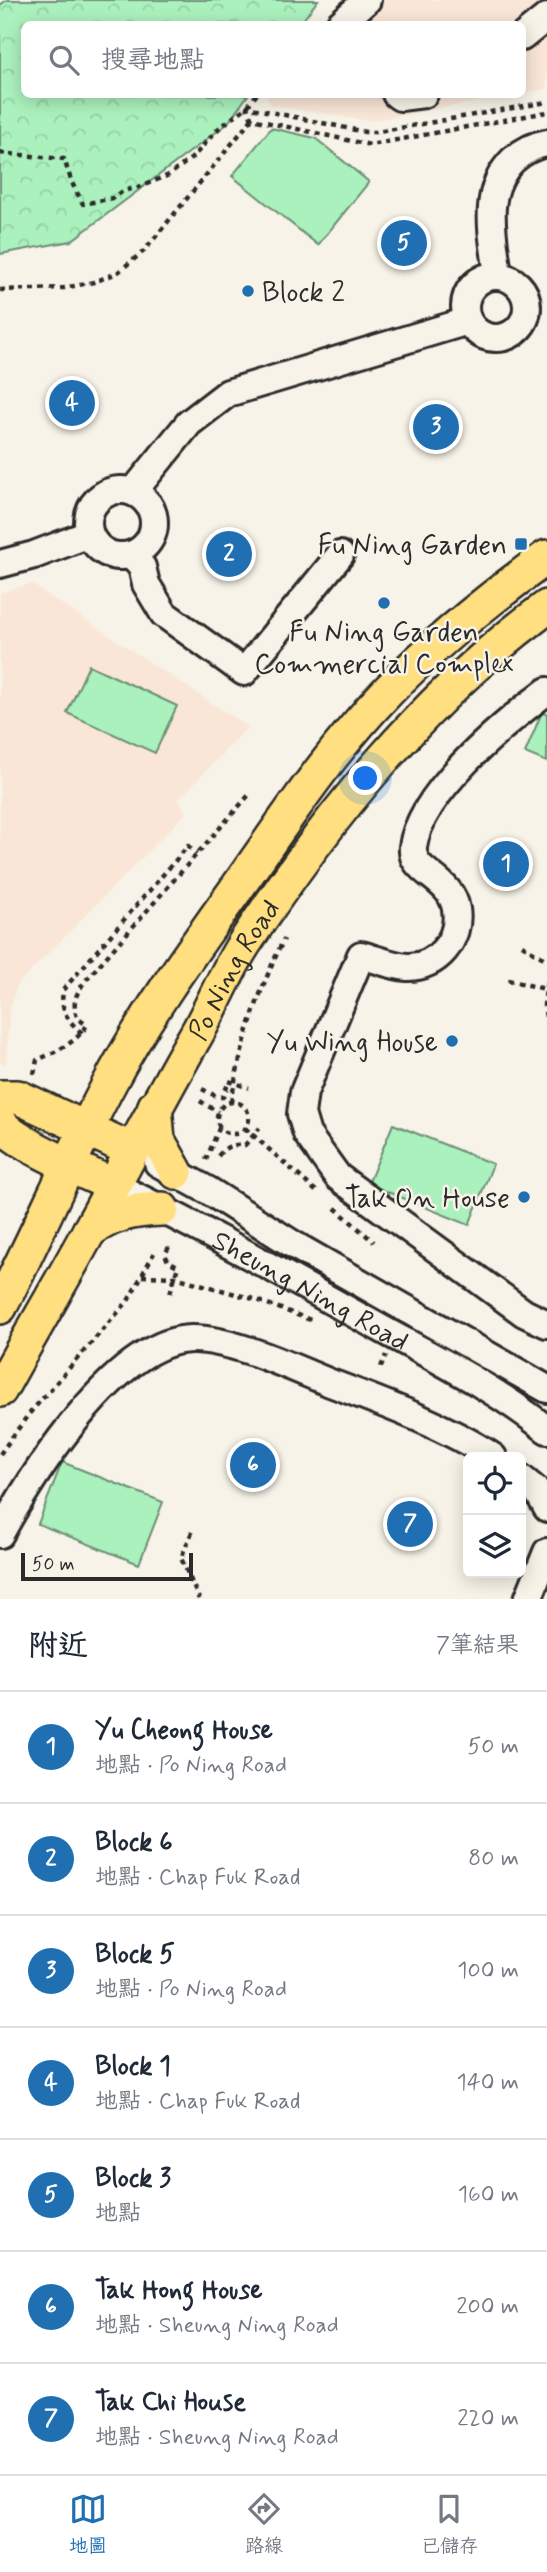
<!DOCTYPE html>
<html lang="zh-TW">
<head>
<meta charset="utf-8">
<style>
	body { margin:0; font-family:Mynerve,"LXGW WenKai TC",sans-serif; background:#f2f2f3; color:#1f2937 }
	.controls { position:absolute; right:21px; bottom:21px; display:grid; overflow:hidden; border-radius:10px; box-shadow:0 4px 18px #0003 }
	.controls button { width:63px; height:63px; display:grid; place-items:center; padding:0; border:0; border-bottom:2px solid #e0e1e3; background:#fff; color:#1f2937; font:35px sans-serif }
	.scale { position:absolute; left:21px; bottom:18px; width:172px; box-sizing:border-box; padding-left:7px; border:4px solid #2b2b2b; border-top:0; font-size:19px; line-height:24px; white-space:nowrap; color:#2b2b2b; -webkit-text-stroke:5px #f7f3e8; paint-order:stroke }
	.you { position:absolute; left:366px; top:779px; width:24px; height:24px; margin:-18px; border:5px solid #fff; border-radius:50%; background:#1a73e8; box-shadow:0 0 0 10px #1a73e833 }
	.badge { display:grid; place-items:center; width:46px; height:46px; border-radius:50%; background:#1f6fb2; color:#fff; font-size:23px; font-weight:700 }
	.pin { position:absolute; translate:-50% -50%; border:4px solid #fff; box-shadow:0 2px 7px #0006 }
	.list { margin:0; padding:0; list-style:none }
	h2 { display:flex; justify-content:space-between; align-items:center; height:91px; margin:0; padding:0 28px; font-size:30px }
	h2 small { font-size:23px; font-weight:400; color:#747a83 }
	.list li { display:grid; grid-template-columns:46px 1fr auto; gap:21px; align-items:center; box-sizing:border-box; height:112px; padding:0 28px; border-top:2px solid #e0e1e3 }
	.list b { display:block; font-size:26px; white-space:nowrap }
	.list p { margin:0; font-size:23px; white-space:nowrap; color:#747a83 }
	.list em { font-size:23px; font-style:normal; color:#747a83 }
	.icon { flex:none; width:38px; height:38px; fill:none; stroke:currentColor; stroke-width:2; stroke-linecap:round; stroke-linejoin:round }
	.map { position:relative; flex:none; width:547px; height:1599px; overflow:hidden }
	.search { position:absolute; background:#fff; box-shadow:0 4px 18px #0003; left:21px; right:21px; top:21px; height:77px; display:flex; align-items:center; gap:18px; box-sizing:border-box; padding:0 24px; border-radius:10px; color:#747a83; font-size:26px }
	.sheet { height:875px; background:#fff }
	nav { display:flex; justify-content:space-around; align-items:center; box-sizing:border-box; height:98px; border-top:2px solid #e0e1e3; background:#fff; font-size:19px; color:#747a83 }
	nav a { display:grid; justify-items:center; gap:4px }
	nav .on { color:#1f6fb2 }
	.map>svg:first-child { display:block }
	.built { fill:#f9e6d6 }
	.forest { fill:url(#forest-crowns); stroke:#6b8e74; stroke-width:2 }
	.pitch { fill:#abf1bd; stroke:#6b8e74; stroke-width:2 }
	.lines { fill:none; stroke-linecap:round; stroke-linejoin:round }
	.minor-casing { stroke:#2b2b2b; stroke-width:32 }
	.major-casing { stroke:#2b2b2b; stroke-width:38 }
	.path { stroke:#2b2b2b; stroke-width:4.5; stroke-dasharray:5 5; stroke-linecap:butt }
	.minor { stroke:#f7f3e8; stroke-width:26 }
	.major { stroke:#ffdf80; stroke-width:33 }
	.poi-dot { fill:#1f6fb2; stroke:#f7f3e8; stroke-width:2.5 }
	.labels { text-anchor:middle; stroke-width:5; stroke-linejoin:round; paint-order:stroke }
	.poi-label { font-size:28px; fill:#2b2b2b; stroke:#f7f3e8; text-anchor:end }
	.street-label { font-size:28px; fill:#2b2b2b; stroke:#f7f3e8 }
</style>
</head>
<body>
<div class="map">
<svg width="547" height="1599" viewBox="0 0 547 1599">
	<defs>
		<pattern id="forest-crowns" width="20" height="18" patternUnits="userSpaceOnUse" patternTransform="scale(1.75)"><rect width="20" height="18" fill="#abf1bd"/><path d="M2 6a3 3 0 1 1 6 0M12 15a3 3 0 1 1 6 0" fill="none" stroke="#93cfa3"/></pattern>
	</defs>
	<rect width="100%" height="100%" fill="#f7f3e8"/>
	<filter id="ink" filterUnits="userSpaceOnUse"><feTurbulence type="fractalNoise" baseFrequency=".0143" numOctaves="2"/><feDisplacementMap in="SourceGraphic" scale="14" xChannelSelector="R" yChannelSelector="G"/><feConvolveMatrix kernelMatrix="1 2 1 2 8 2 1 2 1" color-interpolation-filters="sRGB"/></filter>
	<g filter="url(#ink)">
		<g class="built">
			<polygon points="347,0 547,0 547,89 523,93 522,24 327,24"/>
			<polygon points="269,94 514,95 369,121 271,105 267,97"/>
			<polygon points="31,584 248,727 179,799 186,813 17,985 9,1012 6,1064 0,1063 0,593"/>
		</g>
		<polygon class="forest" points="7,0 318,0 300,24 24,24 24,94 248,95 227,124 71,241 0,254 0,5"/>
		<g class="pitch">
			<polygon points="271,128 315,138 369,182 318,245 232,176"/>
			<polygon points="89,665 177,706 155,753 67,713"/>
			<polygon points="542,712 547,714 547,762 525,753"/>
			<polygon points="393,1124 493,1164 469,1225 368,1184"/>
			<polygon points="62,1462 163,1502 139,1564 38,1524"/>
		</g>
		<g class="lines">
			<g class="minor-casing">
				<g id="minor">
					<polyline points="340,24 367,0"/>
					<polyline points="522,37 547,17"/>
					<polyline points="396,94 400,97 424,94"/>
					<path d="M498,275C493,234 481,192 513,160C522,152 535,145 547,143"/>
					<circle cx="496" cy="307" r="31"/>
					<circle cx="121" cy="523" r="33"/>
					<polyline points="133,492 189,423 228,393 468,321"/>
					<polyline points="131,555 142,567 146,584 164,614 244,672 340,555"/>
					<polyline points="0,564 34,555 89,534"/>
					<path d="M547,691C505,723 420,792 413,847C410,873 451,877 456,909C461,939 437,968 407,967C392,966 376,959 361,955L304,1092L301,1114L307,1134L338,1177L524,1313L547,1324"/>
					<polyline points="158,1163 209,1191 294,1245 547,1389"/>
					<path id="s1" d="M113,1185C204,1229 292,1279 380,1328C436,1359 497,1389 547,1430"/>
					<polyline points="521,1478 538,1492 547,1508"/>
					<path d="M0,1534C33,1474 116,1341 191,1339C230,1338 291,1367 328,1382C381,1402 446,1426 493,1457"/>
					<polyline points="528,1599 547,1552"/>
				</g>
			</g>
			<g class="major-casing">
				<g id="major">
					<polyline points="0,1097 18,1097 132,1150"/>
					<polyline points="155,1106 158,1140 176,1172"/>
					<path d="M0,1122C11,1142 89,1174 113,1185"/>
					<path d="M89,1231C112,1214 133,1210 162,1209"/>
					<path d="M0,1307C37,1235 69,1160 107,1088C144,1017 191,952 237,888C285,820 331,750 389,690C437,641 491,597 547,557"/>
					<path id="s2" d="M0,1390C29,1337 59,1286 88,1233C123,1169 156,1105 192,1042C211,1011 224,975 244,944C328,817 424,697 547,607"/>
				</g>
			</g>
			<g class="path">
				<polyline points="252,119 247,107 365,132 377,132 547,102"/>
				<polyline points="0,153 64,159 72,183 83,204 113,198 123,191 142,186 169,175 193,157 219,128 247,107 257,94"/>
				<polyline points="0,290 64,288 94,282 117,273 144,251 252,119 370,145 547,112"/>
				<polyline points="522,945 547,960"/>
				<polyline points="508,980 545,989"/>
				<polyline points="547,982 544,1005 547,1023"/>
				<path d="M82,1033C67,1020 60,1011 63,990L188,846L197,854"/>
				<path d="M34,1074L37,1060C56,1052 76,1043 87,1025L78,1019C71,1003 76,994 85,981L249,795"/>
				<polyline points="202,1089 218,1097 223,1097 229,1081 249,1088"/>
				<polyline points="200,1101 218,1112"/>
				<path d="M231,1102C241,1044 258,992 284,939"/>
				<circle cx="233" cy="1118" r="16"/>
				<polyline points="245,1128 316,1191"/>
				<path d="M218,1156C226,1146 232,1144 245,1145L260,1128"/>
				<polyline points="206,1160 220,1126"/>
				<polyline points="335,1208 374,1242"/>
				<polyline points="169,1247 165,1254 168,1261 178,1266 169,1297"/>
				<polyline points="142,1276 175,1277 257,1300 313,1321"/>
				<polyline points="381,1367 386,1355"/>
				<polyline points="0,1454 28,1415 128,1301 154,1253"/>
				<polyline points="192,1532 181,1558 199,1599"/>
			</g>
			<use href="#minor" class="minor"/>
			<use href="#major" class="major"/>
		</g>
	</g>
	<g class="poi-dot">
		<circle cx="248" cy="291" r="7"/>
		<rect x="514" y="537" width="14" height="14" rx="3.5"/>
		<circle cx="384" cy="603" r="7"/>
		<circle cx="452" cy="1041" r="7"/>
		<circle cx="524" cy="1197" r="7"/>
	</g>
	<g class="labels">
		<g class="poi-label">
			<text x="262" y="301" text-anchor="start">Block 2</text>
			<text x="507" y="554">Fu Ning Garden</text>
			<text x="384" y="641" text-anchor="middle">Fu Ning Garden<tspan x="384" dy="32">Commercial Complex</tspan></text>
			<text x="438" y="1051">Yu Wing House</text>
			<text x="510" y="1207">Tak On House</text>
		</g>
		<g class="street-label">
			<text dy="10" stroke="none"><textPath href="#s2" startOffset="481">Po Ning Road</textPath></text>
			<text dy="10" stroke="none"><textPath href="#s1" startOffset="224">Sheung Ning Road</textPath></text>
		</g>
	</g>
</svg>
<div class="controls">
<button><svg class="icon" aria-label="locate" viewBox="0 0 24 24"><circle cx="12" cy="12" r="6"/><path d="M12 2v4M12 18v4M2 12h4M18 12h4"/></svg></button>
<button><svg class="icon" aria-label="layers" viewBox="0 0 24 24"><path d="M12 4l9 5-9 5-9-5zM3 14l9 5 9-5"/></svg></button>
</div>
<div class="scale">50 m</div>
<div class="you"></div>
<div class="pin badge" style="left:506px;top:864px">1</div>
<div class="pin badge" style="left:229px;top:554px">2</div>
<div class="pin badge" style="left:436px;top:427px">3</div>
<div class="pin badge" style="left:72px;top:403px">4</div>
<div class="pin badge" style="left:404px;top:243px">5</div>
<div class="pin badge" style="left:253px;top:1465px">6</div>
<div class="pin badge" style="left:410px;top:1524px">7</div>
<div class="search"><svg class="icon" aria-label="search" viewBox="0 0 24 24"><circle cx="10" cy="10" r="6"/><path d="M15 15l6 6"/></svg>搜尋地點</div>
</div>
<section class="sheet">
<h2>附近<small>7筆結果</small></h2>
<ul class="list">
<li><span class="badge">1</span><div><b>Yu Cheong House</b><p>地點 · Po Ning Road</p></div><em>50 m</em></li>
<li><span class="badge">2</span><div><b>Block 6</b><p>地點 · Chap Fuk Road</p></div><em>80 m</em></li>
<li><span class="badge">3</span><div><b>Block 5</b><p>地點 · Po Ning Road</p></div><em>100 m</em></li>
<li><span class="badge">4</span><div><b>Block 1</b><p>地點 · Chap Fuk Road</p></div><em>140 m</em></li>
<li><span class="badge">5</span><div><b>Block 3</b><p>地點</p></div><em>160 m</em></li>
<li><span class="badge">6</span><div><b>Tak Hong House</b><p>地點 · Sheung Ning Road</p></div><em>200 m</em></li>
<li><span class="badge">7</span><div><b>Tak Chi House</b><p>地點 · Sheung Ning Road</p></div><em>220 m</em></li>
</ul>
</section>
<nav>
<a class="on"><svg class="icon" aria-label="map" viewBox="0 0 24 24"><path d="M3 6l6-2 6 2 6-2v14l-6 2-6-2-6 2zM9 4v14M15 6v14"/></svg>地圖</a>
<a><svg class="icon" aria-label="directions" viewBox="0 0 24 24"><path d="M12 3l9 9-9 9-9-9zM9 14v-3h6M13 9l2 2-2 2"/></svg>路線</a>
<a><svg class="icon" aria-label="saved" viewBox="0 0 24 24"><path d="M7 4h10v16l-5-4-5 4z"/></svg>已儲存</a>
</nav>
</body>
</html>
